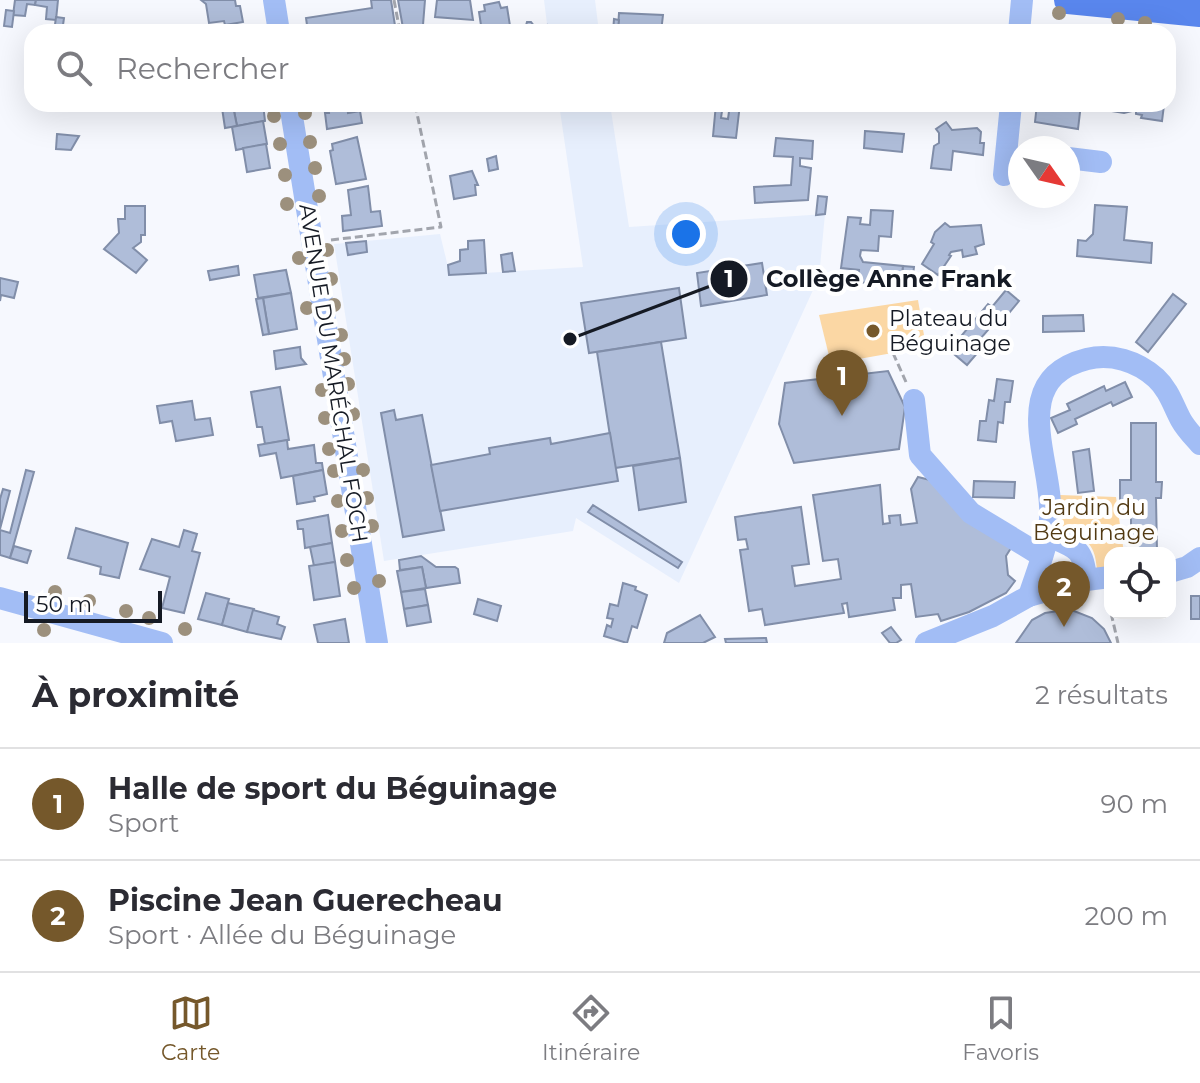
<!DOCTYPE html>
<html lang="fr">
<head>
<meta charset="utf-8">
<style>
	body { margin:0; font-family:Montserrat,sans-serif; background:#f7f7f7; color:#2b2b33 }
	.controls { position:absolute; right:24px; bottom:24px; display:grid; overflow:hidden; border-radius:16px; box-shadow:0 8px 32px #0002 }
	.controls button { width:72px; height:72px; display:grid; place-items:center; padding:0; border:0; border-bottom:2px solid #e1e1e2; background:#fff; color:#2b2b33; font:40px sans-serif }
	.compass { position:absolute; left:1008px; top:136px; width:72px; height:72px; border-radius:50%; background:#fff; box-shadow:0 8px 32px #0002; rotate:124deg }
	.scale { position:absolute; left:24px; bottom:20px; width:138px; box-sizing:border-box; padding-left:8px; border:4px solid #151a24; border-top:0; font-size:22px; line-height:28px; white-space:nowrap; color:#151a24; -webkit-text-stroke:6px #fff; paint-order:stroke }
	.you { position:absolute; left:686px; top:234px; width:28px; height:28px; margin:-20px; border:6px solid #fff; border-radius:50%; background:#1a73e8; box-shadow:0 0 0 12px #1a73e833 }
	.badge { display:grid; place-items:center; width:52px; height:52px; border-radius:50%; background:#75582b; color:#fff; font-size:26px; font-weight:700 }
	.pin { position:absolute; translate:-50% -66px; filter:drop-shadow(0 2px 4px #0008) }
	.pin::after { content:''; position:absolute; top:42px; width:28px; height:24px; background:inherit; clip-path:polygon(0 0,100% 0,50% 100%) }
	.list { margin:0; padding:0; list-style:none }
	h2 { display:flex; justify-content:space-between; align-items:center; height:104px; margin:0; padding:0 32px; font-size:34px }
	h2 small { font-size:26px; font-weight:400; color:#7c7c81 }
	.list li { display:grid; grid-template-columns:52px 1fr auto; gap:24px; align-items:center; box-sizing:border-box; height:112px; padding:0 32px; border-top:2px solid #e1e1e2 }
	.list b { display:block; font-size:30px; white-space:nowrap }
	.list p { margin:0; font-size:26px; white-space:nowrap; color:#7c7c81 }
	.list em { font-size:26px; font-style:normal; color:#7c7c81 }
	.icon { flex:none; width:44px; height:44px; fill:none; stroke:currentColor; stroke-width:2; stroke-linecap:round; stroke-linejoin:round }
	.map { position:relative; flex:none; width:1200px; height:643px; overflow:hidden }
	.search { position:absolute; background:#fff; box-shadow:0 8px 32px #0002; left:24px; right:24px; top:24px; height:88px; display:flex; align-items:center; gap:20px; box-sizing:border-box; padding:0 28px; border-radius:24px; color:#7c7c81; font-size:30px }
	.sheet { height:328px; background:#fff }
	nav { display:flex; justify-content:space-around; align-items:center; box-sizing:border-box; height:112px; border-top:2px solid #e1e1e2; background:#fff; font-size:22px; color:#7c7c81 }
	nav a { display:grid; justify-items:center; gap:4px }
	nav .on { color:#75582b }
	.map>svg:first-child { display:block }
	.built { fill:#e7effd }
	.green { fill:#fbd7a4 }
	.building { fill:#afbdd9; stroke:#818ea9; stroke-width:2 }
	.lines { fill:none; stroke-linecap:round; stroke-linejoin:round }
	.path { stroke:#a2a5ad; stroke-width:3; stroke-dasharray:8 4; stroke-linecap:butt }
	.minor { stroke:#a2bdf5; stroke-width:22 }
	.major { stroke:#5986ed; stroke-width:28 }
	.tree { fill:#9c907d }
	.poi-dot { fill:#75582b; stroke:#fff; stroke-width:3 }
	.labels { text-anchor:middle; stroke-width:8; stroke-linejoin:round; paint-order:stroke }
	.poi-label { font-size:22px; fill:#151a24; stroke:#fff; text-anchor:start }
	.street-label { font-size:22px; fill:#151a24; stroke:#fff }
	.park-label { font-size:22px; fill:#523a13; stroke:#fff }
	.leader { fill:none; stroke:#151a24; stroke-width:3 }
	.callout-dot { fill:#151a24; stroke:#fff; stroke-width:3 }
	.mark-label { font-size:24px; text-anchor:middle; font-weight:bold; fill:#fff }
	.callout-label { font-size:24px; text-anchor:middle; font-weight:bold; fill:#151a24; stroke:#fff; stroke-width:8; stroke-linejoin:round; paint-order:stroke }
</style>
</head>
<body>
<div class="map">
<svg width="1200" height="643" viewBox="0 0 1200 643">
	<rect width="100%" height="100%" fill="#f6f8fe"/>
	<g class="built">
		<polygon points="544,0 595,0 599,32 548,32"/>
		<polygon points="559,104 610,104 629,227 825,214 819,277 679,583 576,518 573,531 384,561 334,244 440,234 450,275 583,267"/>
	</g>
	<g class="green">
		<polygon points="918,300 926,347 831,364 819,315"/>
		<path d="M1060,495L1116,497L1124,553H1110V568L1097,570C1095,540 1084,538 1058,530Z"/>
	</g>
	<g class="building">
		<polygon points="15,0 36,0 35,5 27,4 25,16 13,15"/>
		<polygon points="36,0 58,0 56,20 46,19 47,7 35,5"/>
		<polygon points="201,0 235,0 236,6 240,6 243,22 225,25 224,21 209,23 206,4"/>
		<polygon points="371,0 391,0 396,32 308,32 306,18 372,8"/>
		<polygon points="398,0 425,0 423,25 403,28"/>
		<polygon points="437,0 470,0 473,20 435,17"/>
		<polygon points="499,2 501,8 507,7 511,32 482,32 479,12 485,11 484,5"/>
		<polygon points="6,10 14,11 12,27 4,26"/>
		<polygon points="619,13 663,15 661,32 635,32 635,30 618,28"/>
		<polygon points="56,17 64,18 62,32 54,32"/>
		<polygon points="614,19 619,20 618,28 635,30 635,32 613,32"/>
		<polygon points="527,22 531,22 535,27 547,25 548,32 524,32"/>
		<polygon points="249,104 263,104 265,121 237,126 233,106"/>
		<polygon points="328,104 347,104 348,113 360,111 362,123 327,129 325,113 329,113"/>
		<polygon points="716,104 723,104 721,118 728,119 730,104 740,104 736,138 713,136"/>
		<polygon points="1037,104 1081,104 1078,129 1035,122"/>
		<polygon points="1112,104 1164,105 1162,121 1141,118 1142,115 1136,114 1136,110 1124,113 1111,111"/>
		<polygon points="233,106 237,126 225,128 222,108"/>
		<polygon points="263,121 267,144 236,150 232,127"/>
		<polygon points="946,122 952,130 977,128 981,132 980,143 984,143 983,155 953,151 951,170 931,168 934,146 939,143 939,133 936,129"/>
		<polygon points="865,131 904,134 902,152 864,148"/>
		<polygon points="57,134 79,136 71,150 56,149"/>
		<polygon points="357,137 366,179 336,184 330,151 333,150 332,144"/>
		<polygon points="776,138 813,141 812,159 800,158 800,166 811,168 808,200 755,203 754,187 791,185 793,157 774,156"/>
		<polygon points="266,144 270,168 247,172 243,148"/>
		<polygon points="496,156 498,169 489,171 487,159"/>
		<polygon points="472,171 478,185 475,185 476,195 454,199 450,176"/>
		<polygon points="368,186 371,212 380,211 382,226 343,231 342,216 351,215 348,190"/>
		<polygon points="818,196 827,197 825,214 816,215"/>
		<polygon points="1095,205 1127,207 1124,240 1152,243 1151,263 1077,256 1078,240 1086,241 1093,234"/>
		<polygon points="125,206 145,206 145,235 141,235 141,242 133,248 147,260 136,273 104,249 119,233 118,219 125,219"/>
		<polygon points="871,210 893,211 891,237 879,236 878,251 861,250 860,256 863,262 903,266 901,286 858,282 859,270 841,268 848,217 861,218 860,224 870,225"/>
		<polygon points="945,223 950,227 981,225 984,244 975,247 977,254 963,257 962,250 951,252 949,255 951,256 938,275 922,264 934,244 931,242 935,232"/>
		<polygon points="484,240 486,273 449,275 448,265 460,261 460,250 468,249 468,241"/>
		<polygon points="366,241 367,252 348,255 346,243"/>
		<polygon points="512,253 515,271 503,272 501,255"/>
		<polygon points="762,263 767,295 701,306 697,273"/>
		<polygon points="238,266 239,275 210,280 208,271"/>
		<polygon points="903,266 914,267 912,283 902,282"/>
		<polygon points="286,270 291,293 258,298 254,275"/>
		<polygon points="0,278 18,282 14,298 1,295 0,301"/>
		<polygon points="679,288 686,338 589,353 581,303"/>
		<polygon points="1006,290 1019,301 1005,318 1001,315 980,339 975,346 980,350 967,365 954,354 966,338 962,335 988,304 992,307"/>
		<polygon points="291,293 297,329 269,334 263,298"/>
		<polygon points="1173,294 1186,304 1148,352 1136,342"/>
		<polygon points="263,298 269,334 263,335 256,299"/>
		<polygon points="1083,315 1084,331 1043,332 1043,316"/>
		<polygon points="661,342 680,458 615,468 597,352"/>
		<polygon points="300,347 301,358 306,364 276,369 274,351"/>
		<polygon points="888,371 905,407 899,449 794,463 779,424 785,383"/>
		<polygon points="997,379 1013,381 1010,402 1005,402 1003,423 998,422 996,442 978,440 980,421 986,421 989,400 994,401"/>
		<polygon points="1125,382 1132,397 1113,406 1111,402 1075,419 1077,424 1058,433 1051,418 1070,410 1067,404 1104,386 1106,391"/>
		<polygon points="280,387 289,440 265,444 262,427 257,427 251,392"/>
		<polygon points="192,401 195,420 210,418 213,435 176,441 172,421 160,423 157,406"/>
		<polygon points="394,410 396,420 422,415 444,530 403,537 381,413"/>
		<polygon points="1131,423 1156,423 1156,482 1162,482 1161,498 1156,498 1157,551 1131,552 1131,509 1120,509 1120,480 1131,480"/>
		<polygon points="610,433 618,481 440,511 431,465 490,454 489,448 550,438 551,444"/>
		<polygon points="287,440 288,449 314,445 316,463 322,463 323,470 281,478 276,453 260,456 258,445"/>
		<polygon points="1089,449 1094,491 1078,493 1073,452"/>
		<polygon points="680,458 686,502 639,510 633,466"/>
		<polygon points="26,470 34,472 10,558 0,555 0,530 10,533"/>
		<polygon points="323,470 327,494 314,497 315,501 297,504 293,476"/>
		<polygon points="918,477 934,481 1011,548 1006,556 1008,575 1015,581 1006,593 969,612 941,621 938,614 916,617 911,584 901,585 901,598 893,598 895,610 849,617 847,603 842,604 844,613 765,625 762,609 749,611 740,550 748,549 746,539 738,540 735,517 801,507 809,564 792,566 795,586 841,579 838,559 823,561 813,495 880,485 883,524 890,523 889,516 900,515 901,525 917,523 911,489"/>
		<polygon points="974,481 1015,482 1014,498 973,497"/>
		<polygon points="3,489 10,491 0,529 0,499"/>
		<polygon points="593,505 682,562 678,568 588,512"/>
		<polygon points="328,515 332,543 305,548 303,529 298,529 297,521"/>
		<polygon points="76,528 128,543 119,578 100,574 101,567 68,558"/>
		<polygon points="184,530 197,534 192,551 200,553 184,613 162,608 170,577 140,569 152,539 179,547"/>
		<polygon points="332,543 335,562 314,566 310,547"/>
		<polygon points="14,546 31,551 27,563 10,558"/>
		<polygon points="421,556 436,567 455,567 458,569 460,583 426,588 422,567 400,570 399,560"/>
		<polygon points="335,562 340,596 314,600 309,566"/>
		<polygon points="422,567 426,588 401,592 397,571"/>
		<polygon points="623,583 636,587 635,590 647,595 637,628 632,626 627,643 604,636 607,625 611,627 613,619 607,618 610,604 618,606"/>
		<polygon points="425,589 428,605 404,609 401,592"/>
		<polygon points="206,593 229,599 222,625 198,619"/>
		<rect x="1191" y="596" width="9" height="23"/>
		<polygon points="478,599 501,606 497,621 474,614"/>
		<polygon points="228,603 254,609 247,632 222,625"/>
		<polygon points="428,605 431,622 407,626 404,609"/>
		<polygon points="253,610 279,617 277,624 285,627 281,639 247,632"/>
		<polygon points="1065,610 1074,611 1092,618 1104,629 1111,643 1016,643 1032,620 1045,613"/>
		<polygon points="700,615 715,637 703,643 664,643 667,633"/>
		<polygon points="345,619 349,643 318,643 314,625"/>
		<polygon points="891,627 901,640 896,643 890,643 882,633"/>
		<polygon points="766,638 767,643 726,643 725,639"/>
	</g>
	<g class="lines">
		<g class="path">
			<polyline points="394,0 400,32"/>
			<polyline points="331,240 441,227 415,104"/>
			<polyline points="893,353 906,382"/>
			<polyline points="1106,598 1110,610"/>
			<polyline points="1111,613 1118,643"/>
		</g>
		<g class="minor">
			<polyline points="274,0 279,32"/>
			<polyline points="1019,32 1022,0"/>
			<polyline points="290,104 377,643"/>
			<polyline points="1068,158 1101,162"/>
			<polyline points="1004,175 1011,104"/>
			<polyline points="914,400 920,455 971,513 1042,556"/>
			<path d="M1048,536C1076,548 1084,548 1086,580"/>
			<polyline points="1170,572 1187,567 1200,558"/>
			<path d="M1029,596C1037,571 1048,546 1050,519C1055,465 1004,380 1087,359C1111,353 1137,361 1156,378C1169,390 1173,405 1181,420C1186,429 1193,436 1200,444"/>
			<polyline points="0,598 162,643"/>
			<polyline points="926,643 993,616 1029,596 1086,580 1110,577"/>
		</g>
		<polyline class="major" points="1068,0 1200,13"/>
	</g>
	<g class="tree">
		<circle cx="1059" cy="13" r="7"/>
		<circle cx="1118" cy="19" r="7"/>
		<circle cx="1145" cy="23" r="7"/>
		<circle cx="305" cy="113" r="7"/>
		<circle cx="274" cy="116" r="7"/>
		<circle cx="310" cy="142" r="7"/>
		<circle cx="280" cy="144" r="7"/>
		<circle cx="315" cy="168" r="7"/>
		<circle cx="285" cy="175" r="7"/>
		<circle cx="319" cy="196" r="7"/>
		<circle cx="287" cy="204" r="7"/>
		<circle cx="327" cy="250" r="7"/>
		<circle cx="299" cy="258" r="7"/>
		<circle cx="331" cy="279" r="7"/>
		<circle cx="334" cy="305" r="7"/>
		<circle cx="307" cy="308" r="7"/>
		<circle cx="341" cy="335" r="7"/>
		<circle cx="344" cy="359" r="7"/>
		<circle cx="348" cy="384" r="7"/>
		<circle cx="322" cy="390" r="7"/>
		<circle cx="353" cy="414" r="7"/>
		<circle cx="325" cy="418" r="7"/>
		<circle cx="329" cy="449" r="7"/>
		<circle cx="363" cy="470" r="7"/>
		<circle cx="334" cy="471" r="7"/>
		<circle cx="367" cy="498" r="7"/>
		<circle cx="338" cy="501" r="7"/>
		<circle cx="372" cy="526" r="7"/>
		<circle cx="342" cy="531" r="7"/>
		<circle cx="347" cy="560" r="7"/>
		<circle cx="379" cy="581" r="7"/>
		<circle cx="354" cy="588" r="7"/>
		<circle cx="55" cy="592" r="7"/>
		<circle cx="89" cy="601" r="7"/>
		<circle cx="126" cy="611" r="7"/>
		<circle cx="149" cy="618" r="7"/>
		<circle cx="185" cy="629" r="7"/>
		<circle cx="44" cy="630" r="7"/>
	</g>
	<circle class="poi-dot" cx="873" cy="331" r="8"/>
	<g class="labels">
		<g class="poi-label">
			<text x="889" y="326">Plateau du<tspan x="889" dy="25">Béguinage</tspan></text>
		</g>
		<g class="street-label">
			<text transform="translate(334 373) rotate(81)" y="8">AVENUE DU MARÉCHAL FOCH</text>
		</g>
		<g class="park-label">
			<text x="1094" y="515">Jardin du<tspan x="1094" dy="25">Béguinage</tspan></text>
		</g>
	</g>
	<path class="leader" d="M570 339L729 279"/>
	<g class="callout-dot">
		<circle cx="570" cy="339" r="8"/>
		<circle cx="729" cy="279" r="20"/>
	</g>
	<g class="mark-label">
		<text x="729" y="287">1</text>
	</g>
	<g class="callout-label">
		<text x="889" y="287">Collège Anne Frank</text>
	</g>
</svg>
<div class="controls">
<button><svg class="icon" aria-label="locate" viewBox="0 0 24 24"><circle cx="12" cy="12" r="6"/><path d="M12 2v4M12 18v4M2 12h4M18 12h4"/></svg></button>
</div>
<svg class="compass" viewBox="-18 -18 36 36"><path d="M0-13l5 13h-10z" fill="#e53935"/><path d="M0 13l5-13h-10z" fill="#7c7c81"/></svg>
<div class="scale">50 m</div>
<div class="you"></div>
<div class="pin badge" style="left:842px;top:416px">1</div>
<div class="pin badge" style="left:1064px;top:627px">2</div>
<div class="search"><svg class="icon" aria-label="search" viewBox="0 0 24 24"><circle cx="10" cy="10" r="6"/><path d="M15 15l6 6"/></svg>Rechercher</div>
</div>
<section class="sheet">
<h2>À proximité<small>2 résultats</small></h2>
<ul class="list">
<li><span class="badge">1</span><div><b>Halle de sport du Béguinage</b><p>Sport</p></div><em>90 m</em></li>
<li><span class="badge">2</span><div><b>Piscine Jean Guerecheau</b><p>Sport · Allée du Béguinage</p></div><em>200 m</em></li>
</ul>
</section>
<nav>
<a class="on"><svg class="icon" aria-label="map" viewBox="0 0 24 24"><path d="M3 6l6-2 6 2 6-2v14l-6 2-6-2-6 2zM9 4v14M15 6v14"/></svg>Carte</a>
<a><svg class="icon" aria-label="directions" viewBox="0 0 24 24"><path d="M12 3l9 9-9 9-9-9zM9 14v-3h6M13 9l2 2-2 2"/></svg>Itinéraire</a>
<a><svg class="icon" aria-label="saved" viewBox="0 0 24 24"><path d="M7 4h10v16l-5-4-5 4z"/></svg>Favoris</a>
</nav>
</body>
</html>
